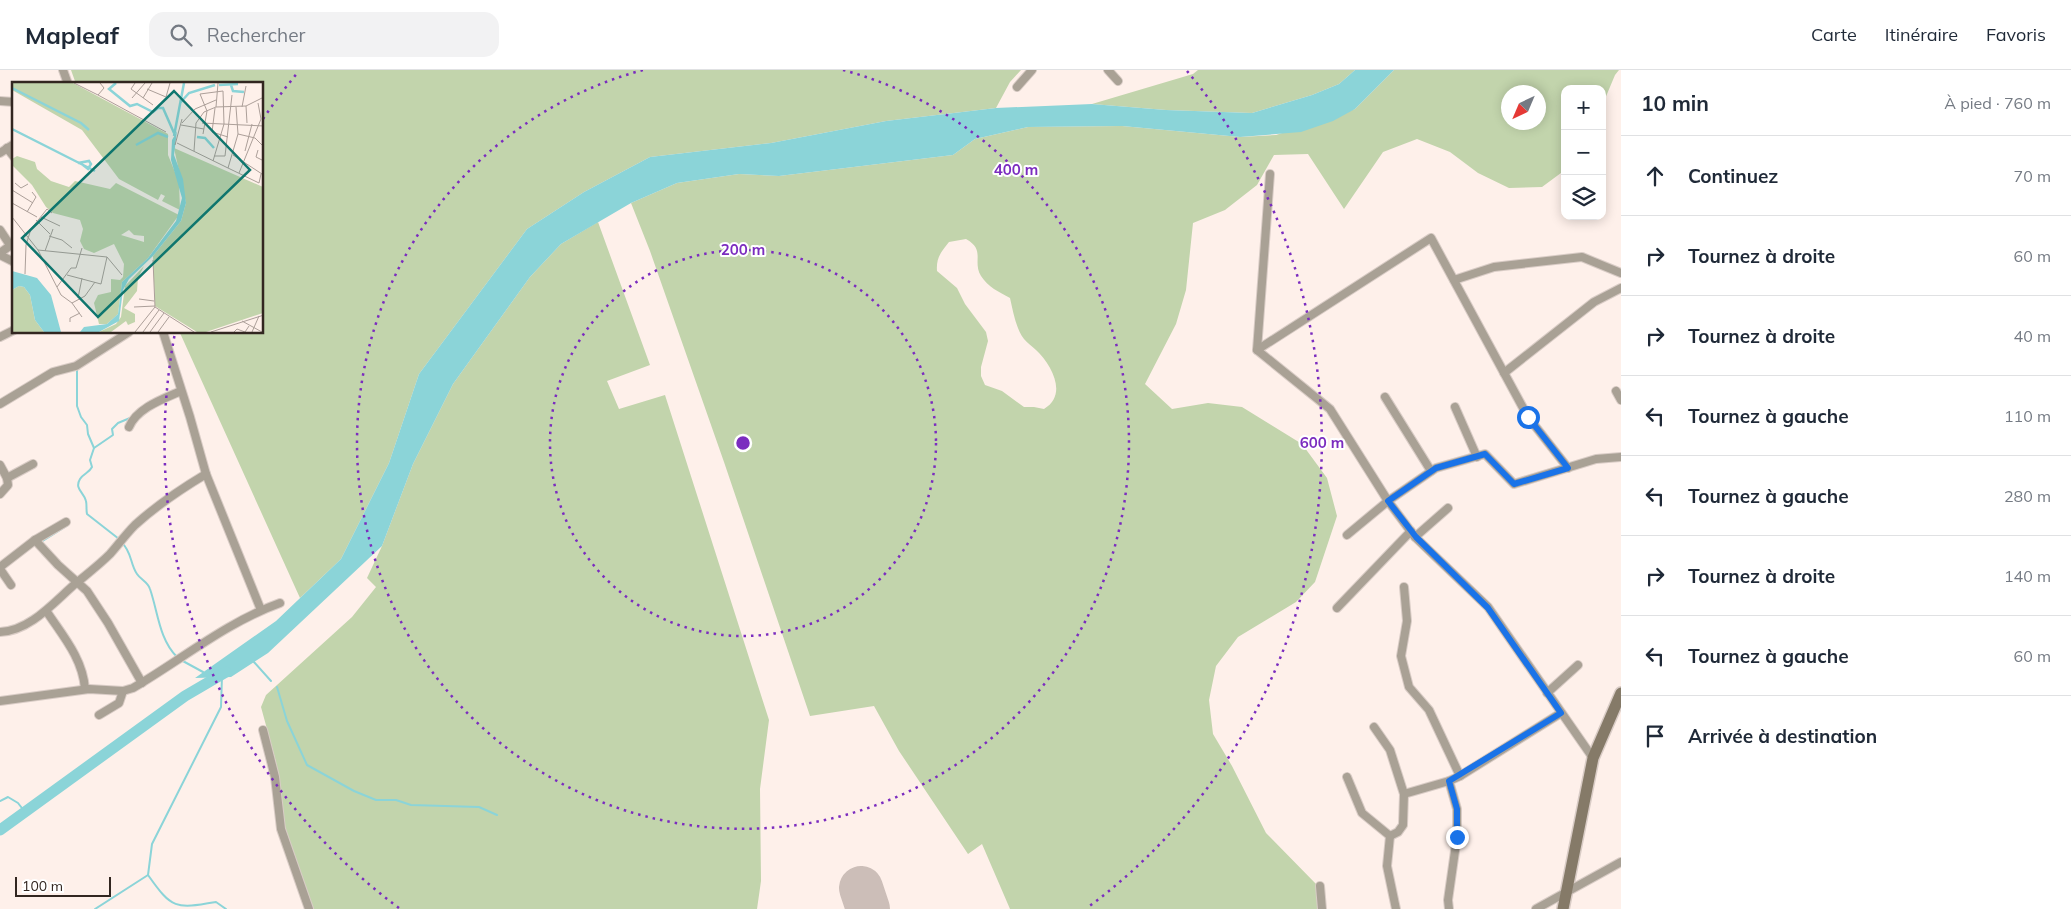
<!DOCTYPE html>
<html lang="fr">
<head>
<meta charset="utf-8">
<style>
	body { margin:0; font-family:Mulish,sans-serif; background:#f2f2f3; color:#1f2937 }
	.controls { position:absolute; right:15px; top:15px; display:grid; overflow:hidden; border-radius:10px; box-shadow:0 2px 12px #0003 }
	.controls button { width:45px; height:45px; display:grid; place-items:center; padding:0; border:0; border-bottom:1px solid #e0e1e3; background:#fff; color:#1f2937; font:25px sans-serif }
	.compass { position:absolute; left:1501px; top:15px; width:45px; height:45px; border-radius:50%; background:#fff; box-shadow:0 2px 12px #0003; rotate:224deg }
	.scale { position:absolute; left:15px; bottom:12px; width:96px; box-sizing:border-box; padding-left:5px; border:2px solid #322620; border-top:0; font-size:14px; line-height:18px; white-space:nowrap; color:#322620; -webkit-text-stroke:4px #fff; paint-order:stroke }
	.stop { position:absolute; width:15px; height:15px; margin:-11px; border:4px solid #1a73e8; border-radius:50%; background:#fff }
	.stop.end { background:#1a73e8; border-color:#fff; box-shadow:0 1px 5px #0008 }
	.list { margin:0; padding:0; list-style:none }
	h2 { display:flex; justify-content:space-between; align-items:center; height:65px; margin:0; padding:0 20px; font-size:21px }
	h2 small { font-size:16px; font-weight:400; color:#747a83 }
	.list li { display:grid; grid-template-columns:32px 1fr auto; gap:15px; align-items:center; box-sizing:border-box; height:80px; padding:0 20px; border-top:1px solid #e0e1e3 }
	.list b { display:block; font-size:19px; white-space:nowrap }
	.list em { font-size:16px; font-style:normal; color:#747a83 }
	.icon { flex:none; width:28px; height:28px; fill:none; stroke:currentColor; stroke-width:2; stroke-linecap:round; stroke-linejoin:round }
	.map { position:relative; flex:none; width:1621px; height:839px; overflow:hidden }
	header { display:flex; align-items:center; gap:30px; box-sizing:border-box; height:70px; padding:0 25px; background:#fff; border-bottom:1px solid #e0e1e3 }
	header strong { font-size:24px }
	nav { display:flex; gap:28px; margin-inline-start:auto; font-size:18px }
	.search { width:350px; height:45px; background:#f2f2f3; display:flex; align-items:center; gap:12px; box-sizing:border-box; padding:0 18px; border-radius:15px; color:#747a83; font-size:19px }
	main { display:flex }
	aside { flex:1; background:#fff }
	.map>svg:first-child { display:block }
	.green { fill:#c2d4ac; fill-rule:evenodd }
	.water { fill:#8bd4d8 }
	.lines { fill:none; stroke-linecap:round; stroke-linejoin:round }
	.stream { stroke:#8bd4d8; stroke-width:2 }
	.river { stroke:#8bd4d8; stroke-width:11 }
	.runway { stroke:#ccbeb8; stroke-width:44 }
	.street-casing { stroke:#d9ccc6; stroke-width:10 }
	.secondary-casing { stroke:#d9ccc6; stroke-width:14 }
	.street { stroke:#a9a195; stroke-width:8 }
	.secondary { stroke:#857a68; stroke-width:11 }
	.route { stroke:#1a73e8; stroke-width:6 }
	.ring { fill:none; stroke:#7b2cbf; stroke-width:2.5; stroke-dasharray:2.5 5 }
	.inset-river { fill:none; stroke:#8bd4d8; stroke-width:2.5 }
	.inset-road { fill:none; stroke:#ac9f99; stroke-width:1 }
	.view { fill:#0f766e; fill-opacity:0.15; stroke:#0f766e; stroke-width:2.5 }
	.inset-edge { fill:none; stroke:#322620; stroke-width:2.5 }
	.centre { fill:#7b2cbf; stroke:#fff; stroke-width:2.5 }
	.ring-label { font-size:15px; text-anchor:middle; font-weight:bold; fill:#7b2cbf; stroke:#fff; stroke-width:4; stroke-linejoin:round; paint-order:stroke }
</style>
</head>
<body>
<header>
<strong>Mapleaf</strong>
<div class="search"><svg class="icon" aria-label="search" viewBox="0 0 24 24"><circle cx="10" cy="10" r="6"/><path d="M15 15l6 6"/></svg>Rechercher</div>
<nav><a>Carte</a><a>Itinéraire</a><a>Favoris</a></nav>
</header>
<main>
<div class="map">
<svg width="1621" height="839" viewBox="0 0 1621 839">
	<rect width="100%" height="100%" fill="#fef0ea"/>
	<g class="green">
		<polygon points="71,0 1021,0 1010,12 996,38 886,51 771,73 650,87 584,122 527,159 419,304 389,393 341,489 300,528 180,263 262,262 262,14 76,14"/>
		<polygon points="1198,0 1355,0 1339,14 1312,25 1252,43 1166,40 1092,34 1193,4"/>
		<path d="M1394,0H1619L1615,5L1602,36V19H1565V100L1542,117L1509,118L1478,103L1450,82L1417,69L1383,82L1344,139L1308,84L1274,85L1257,115L1225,140L1193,153L1186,220L1176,254L1145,314L1172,339L1208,333L1242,337L1302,374L1327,408L1337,446L1315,512L1296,532L1238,567L1216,596L1209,630L1213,664L1232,696L1266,763L1317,815L1322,839H1010L982,774L968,784L899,681L874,636L810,646L724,392L650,181L631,133L677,113L739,104L779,106L953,85L975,69L1028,57L1122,56L1240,67L1276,65L1355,39ZM1508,22H1538V52H1508ZM966,169C986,180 972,191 981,206C988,217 999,222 1010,228C1013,241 1016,259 1024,269C1027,273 1032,276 1036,280C1052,295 1068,325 1044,339L1034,337H1024L1002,321L985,315L981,306V297L988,271L986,262L965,234L957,218L937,201C936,188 941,182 949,172Z"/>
		<polygon points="598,152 650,295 607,311 619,339 665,325 769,650 760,719 761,811 757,839 312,839 282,757 276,692 261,637 266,625 352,547 376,517 367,508 382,476 413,394 453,314 530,207 561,174"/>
	</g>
	<polygon class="water" points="1355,0 1394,0 1355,39 1333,51 1301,62 1240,67 1122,56 1028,57 975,69 953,85 779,106 739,104 677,113 631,133 561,174 530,207 453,314 413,394 382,476 268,583 231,607 195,608 276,551 341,489 389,393 419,304 527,159 584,122 650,87 771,73 886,51 996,38 1092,34 1166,40 1252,43 1312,25 1339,14"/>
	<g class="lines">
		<g class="stream">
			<path d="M77,299V336L81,347L87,355L88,364L94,378L90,390L92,397C89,403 84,403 80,409C74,419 84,422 86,431C87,435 86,440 87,444L119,469"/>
			<polyline points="94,378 113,365 112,359 118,353 130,348"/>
			<polyline points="41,472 68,455"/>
			<path d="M122,473C132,482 130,494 137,504C141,510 148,512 150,519C158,542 159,569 177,587"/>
			<polyline points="181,590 203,602"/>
			<polyline points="253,591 271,611"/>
			<path d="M222,606L221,637L152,774L148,805C172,839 175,839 216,832L226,839"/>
			<polyline points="277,617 287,651 307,695 354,721 376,730 396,730 411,735 479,737 497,745"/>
			<polyline points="0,731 8,727 18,733 25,742"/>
			<polyline points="95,839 148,805"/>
		</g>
		<polyline class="river" points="0,760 185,626 226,602"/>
		<polyline class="runway" points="861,818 868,839"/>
		<g class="street-casing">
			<g id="street">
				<polyline points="63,0 68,14"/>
				<polyline points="1108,0 1118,11"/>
				<polyline points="1017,17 1032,0"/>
				<polyline points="0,31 14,32"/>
				<polyline points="7,78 14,87"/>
				<polyline points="0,83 14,74"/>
				<polyline points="1270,104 1257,280 1330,339 1388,431 1415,467 1488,537 1593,688"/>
				<polyline points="0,160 10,175"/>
				<polyline points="0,183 14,173"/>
				<polyline points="0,185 14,192"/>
				<polyline points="1454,210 1494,197 1582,187 1621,203"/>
				<polyline points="163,262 190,347 206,404 261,540"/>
				<polyline points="0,267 14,260"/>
				<polyline points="1257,280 1431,168 1528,347 1568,398"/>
				<polyline points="1504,303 1594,232 1621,218"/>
				<polyline points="1616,321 1621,330"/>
				<polyline points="1385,327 1431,401"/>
				<polyline points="0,334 53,302 76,296 129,262"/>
				<polyline points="1455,337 1477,387"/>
				<path d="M129,357C137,338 163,329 181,321"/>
				<polyline points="0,395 7,408 8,415 0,424"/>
				<polyline points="7,408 33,394"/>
				<polyline points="1347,465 1388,431 1436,398 1485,384 1514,414 1596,389 1621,387"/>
				<polyline points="1415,467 1448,438"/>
				<polyline points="35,470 58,495 87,521 108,553 142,613"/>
				<polyline points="0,497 35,470 66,452"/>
				<polyline points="0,499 11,515"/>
				<polyline points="1404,517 1407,551 1401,586 1409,617 1429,640 1460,706"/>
				<polyline points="1337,538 1411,461"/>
				<path d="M47,542C63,566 83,589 85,619"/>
				<path d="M0,562C30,561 54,532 75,514C87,504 99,495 110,484C118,475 126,464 135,455C157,435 181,419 206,404"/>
				<polyline points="1547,623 1578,595"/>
				<polyline points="0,631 89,619 123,621"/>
				<path d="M99,645L119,633L123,621L133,618C181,590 227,552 280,533"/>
				<polyline points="1374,657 1390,680 1404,724 1403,755 1398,762 1390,766"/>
				<polyline points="263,660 275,707 281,759 309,839"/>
				<polyline points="1347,707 1362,743 1390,766 1387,796 1396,839"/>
				<polyline points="1449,711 1457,739 1457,767 1448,830 1449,839"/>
				<polyline points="1404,724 1449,711 1460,706 1561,643"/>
				<polyline points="1320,816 1322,839"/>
				<polyline points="1536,839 1621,792"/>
			</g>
		</g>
		<g class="secondary-casing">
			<polyline id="secondary" points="1563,839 1593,688 1621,623"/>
		</g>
		<use href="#street" class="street"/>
		<use href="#secondary" class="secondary"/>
	</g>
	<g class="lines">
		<polyline class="route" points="1457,767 1457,739 1449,711 1561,643 1488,538 1416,467 1388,431 1436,398 1485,384 1514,414 1568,398 1528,347"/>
	</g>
	<g class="ring">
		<circle cx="743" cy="373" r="193"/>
		<path d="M843 0A386 386 0 1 1 643 0"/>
		<path d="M399 838A579 579 0 0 1 175 263M263 49A579 579 0 0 1 299 1M1187 1A579 579 0 0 1 1087 838"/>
	</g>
	<g transform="translate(12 12)">
		<rect width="251" height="251" fill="#fef0ea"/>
		<path d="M0,1H61L156,52V73L167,100L168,128L150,119L153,114L149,112L146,118L107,97L70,48L0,8ZM162,66L251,105V231L194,250H185L143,224L141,174L169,139L174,121ZM5,74L23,80L25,87L39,99L57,105L63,99L98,107L104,101L167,133L136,176L110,200L106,232L95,242H87L82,221L86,213L99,210V197L108,198L111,195L112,182L102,162L82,171L72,167L68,159L71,147L68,138L41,131L34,125L20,103L0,83V77ZM117,148L122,153L132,154V160L109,153ZM132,184L126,196L125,209L112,226L123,232V240L116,243L114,239L99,250H87L104,242L109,235L113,204ZM7,204L12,205L18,213L23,238L32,250H0V208Z" fill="#c2d4ac" fill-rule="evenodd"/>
		<path d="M165,49L162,73L171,97L174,121L169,139L141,174L117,197L111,208L107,239L87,250H68L72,245L95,242L106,232L110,200L136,176L164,139L170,116L159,78L160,58ZM0,189L25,196L39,213L49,250H32L23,238L18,213L12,205L7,204L0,208Z" fill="#8bd4d8"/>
		<path class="inset-river" d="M104,1L97,7L118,24L125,22L141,30L146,26H151L162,51M207,3L226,2M219,3L221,9L232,10M0,6L69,41L77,48M168,21L177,11L203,3M0,47L83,89M162,54L172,1M185,55L193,56L202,66M124,63L146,51L156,55M66,81L77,79L79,82L76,87L71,83"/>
		<path class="inset-road" d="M62,1L86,13L92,6L88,1M123,1L119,7L141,23M135,7L154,15L158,1M86,13L154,50M120,16L133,1M131,16L140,1M234,24L235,41M204,25L206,1M230,25L234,4M203,26L200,50L216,55M170,41L183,27L204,18M190,41L252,44M169,43L192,47M191,52L195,29L188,12L211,9L212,42L201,79M226,52L243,56L252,65M165,61L216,86L226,52L224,25M163,63L170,37M246,68L244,75L252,79M182,69L184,41L192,30L204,25L234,24L252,15M233,69L240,42M221,73L250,92M202,74H213L220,13M216,86L247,101L249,92M227,91L249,37L246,21M3,101L9,106L16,102M0,108L21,121M0,121L25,135M15,130L24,115L20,110M0,135L26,168L49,213L60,221M29,135L48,144M24,138L38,152M37,154L50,158L60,166M26,168L95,175L110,193M33,169L41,147M141,178L143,225L182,250M13,192L14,163L19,147L35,127L40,131M55,193L89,202L95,175M45,205L59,186H64L70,166M66,216L70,196M127,217L142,219M122,225L143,224M70,235L60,221L73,214L83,200M230,239L250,250M58,240V236L68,231M123,250L143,225M131,250L147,228M138,250L152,231M146,250L157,235M199,250L252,233M222,250L225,247L233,250L237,244M240,250L247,234"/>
		<path class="view" d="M162,9L238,88L86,235L10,156Z"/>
		<rect width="251" height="251" class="inset-edge"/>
	</g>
	<circle cx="743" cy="373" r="8" class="centre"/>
	<g class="ring-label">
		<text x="1016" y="105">400 m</text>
		<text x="743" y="185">200 m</text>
		<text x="1322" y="378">600 m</text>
	</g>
</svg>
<div class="controls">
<button>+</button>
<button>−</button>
<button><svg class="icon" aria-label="layers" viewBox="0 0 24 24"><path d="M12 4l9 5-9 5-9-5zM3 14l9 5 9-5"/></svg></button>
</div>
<svg class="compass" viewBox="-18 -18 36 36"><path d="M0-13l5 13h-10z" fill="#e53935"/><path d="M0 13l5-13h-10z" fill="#747a83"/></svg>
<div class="scale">100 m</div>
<div class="stop" style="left:1528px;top:347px"></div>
<div class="stop end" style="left:1457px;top:767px"></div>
</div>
<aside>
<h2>10 min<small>À pied · 760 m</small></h2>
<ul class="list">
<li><svg class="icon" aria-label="ahead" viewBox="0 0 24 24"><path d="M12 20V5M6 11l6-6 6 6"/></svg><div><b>Continuez</b></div><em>70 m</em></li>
<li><svg class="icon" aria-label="right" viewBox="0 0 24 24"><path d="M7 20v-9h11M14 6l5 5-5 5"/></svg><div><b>Tournez à droite</b></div><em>60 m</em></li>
<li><svg class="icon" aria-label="right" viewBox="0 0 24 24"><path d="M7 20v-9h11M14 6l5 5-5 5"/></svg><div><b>Tournez à droite</b></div><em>40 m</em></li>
<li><svg class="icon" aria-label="left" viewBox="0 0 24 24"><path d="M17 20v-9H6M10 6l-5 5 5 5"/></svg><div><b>Tournez à gauche</b></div><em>110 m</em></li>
<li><svg class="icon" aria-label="left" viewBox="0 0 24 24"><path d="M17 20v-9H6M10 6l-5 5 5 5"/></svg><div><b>Tournez à gauche</b></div><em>280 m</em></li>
<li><svg class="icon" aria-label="right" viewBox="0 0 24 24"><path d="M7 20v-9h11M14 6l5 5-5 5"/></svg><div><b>Tournez à droite</b></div><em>140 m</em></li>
<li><svg class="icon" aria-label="left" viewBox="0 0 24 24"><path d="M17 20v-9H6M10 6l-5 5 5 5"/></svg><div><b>Tournez à gauche</b></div><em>60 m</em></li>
<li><svg class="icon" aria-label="arrive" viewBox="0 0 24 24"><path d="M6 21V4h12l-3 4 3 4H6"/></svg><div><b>Arrivée à destination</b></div></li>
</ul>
</aside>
</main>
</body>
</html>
